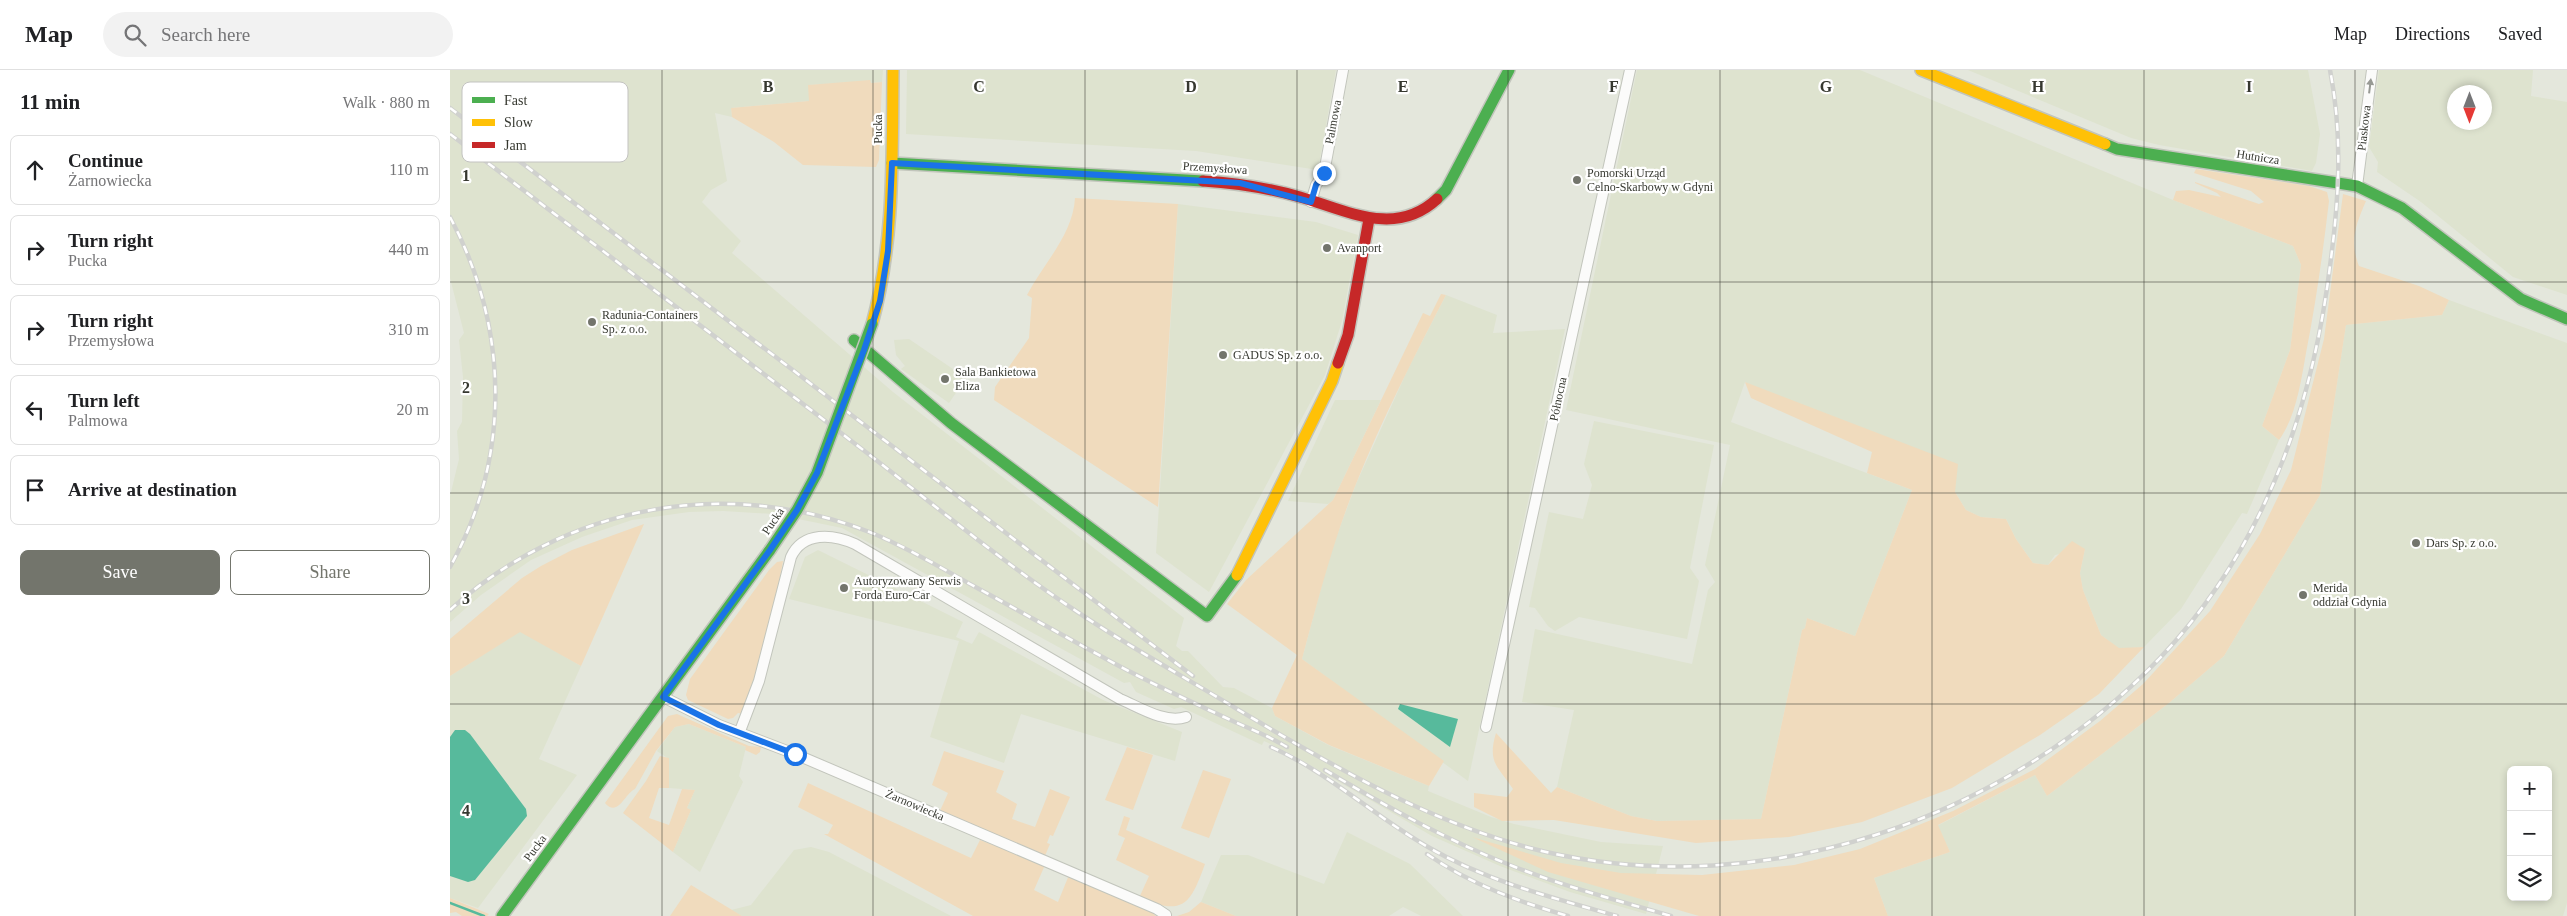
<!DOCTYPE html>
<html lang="en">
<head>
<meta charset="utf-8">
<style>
	body { margin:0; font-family:Georgia,serif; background:#f2f2f2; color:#202124 }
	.controls { position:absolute; right:15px; bottom:15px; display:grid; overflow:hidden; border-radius:8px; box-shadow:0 2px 8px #0003 }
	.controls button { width:45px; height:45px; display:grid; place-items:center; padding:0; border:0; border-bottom:1px solid #e0e0e0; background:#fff; color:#202124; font:25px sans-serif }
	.compass { position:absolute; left:1997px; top:15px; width:45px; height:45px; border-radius:50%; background:#fff; box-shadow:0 2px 8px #0003; rotate:180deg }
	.stop { position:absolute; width:15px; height:15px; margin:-11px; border:4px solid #1a73e8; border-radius:50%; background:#fff }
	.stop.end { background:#1a73e8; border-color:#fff; box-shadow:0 1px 5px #0008 }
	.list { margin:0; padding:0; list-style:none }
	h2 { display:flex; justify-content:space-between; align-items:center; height:65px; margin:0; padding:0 20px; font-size:21px }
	h2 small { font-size:16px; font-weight:400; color:#757577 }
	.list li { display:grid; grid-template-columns:32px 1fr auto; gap:15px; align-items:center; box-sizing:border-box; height:70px; margin:0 10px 10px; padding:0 10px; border:1px solid #e0e0e0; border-radius:8px }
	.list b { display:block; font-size:19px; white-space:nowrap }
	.list p { margin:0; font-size:16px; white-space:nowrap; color:#757577 }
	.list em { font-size:16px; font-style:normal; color:#757577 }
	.actions { display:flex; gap:10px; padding:15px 20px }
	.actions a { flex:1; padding:11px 0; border:1px solid #73756c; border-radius:8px; text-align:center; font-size:18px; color:#73756c }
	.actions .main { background:#73756c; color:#fff }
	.icon { flex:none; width:28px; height:28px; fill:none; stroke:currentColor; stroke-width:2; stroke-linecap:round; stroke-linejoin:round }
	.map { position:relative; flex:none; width:2117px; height:846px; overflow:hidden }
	header { display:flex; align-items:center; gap:30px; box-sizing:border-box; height:70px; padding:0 25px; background:#fff; border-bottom:1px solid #e0e0e0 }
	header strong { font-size:24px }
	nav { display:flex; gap:28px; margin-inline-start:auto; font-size:18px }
	.search { width:350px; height:45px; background:#f2f2f2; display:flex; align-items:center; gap:12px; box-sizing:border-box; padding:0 18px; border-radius:28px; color:#757577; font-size:19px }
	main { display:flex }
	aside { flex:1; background:#fff }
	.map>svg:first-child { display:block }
	.built { fill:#dee3cf; fill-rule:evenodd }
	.green { fill:#f0dbbd }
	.water { fill:#57ba9c }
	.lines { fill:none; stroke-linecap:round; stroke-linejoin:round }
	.stream { stroke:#57ba9c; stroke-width:2.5 }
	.street-casing { stroke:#c2c5bc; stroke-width:12 }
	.fast-casing { stroke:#c2c5bc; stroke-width:14 }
	.slow-casing { stroke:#c2c5bc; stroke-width:14 }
	.jam-casing { stroke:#c2c5bc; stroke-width:14 }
	.street { stroke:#fbfbfa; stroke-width:10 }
	.fast { stroke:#4caf50; stroke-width:11 }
	.slow { stroke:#ffc107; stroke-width:11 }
	.jam { stroke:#c62828; stroke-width:11 }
	.rail-casing { stroke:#d0d1ce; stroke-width:4.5 }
	.rail { stroke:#fff; stroke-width:2.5; stroke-dasharray:8; stroke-linecap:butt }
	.fast-bridge-casing { stroke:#c2c5bc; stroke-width:14; stroke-linecap:butt }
	.fast-bridge { stroke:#4caf50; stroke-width:11 }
	.oneway { fill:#989a95 }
	.route { stroke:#1a73e8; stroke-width:6 }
	.grid { fill:none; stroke:#363830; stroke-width:1; stroke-opacity:0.55 }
	.poi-dot { fill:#73756c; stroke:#fff; stroke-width:2 }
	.labels { text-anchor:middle; stroke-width:4.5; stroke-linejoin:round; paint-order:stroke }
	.street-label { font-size:12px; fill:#363830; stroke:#fff }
	.poi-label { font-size:12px; fill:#363830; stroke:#fff; text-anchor:start }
	.key { fill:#fff; stroke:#c3c3c1; stroke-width:1 }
	.key-label { font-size:14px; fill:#363830 }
	.grid-label { font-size:16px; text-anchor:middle; font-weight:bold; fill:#363830; stroke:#fff; stroke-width:4.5; stroke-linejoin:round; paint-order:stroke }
</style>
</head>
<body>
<header>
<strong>Map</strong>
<div class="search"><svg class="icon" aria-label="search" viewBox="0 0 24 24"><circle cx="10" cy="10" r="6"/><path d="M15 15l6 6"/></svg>Search here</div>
<nav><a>Map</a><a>Directions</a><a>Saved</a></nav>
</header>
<main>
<aside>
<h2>11 min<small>Walk · 880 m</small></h2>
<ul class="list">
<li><svg class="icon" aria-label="ahead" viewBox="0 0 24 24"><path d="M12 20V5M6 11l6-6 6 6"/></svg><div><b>Continue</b><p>Żarnowiecka</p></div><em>110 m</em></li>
<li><svg class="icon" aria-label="right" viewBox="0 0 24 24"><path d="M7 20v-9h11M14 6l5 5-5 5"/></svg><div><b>Turn right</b><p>Pucka</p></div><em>440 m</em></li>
<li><svg class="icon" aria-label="right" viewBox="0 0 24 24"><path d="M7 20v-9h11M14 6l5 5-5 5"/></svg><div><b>Turn right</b><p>Przemysłowa</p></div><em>310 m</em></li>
<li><svg class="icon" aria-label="left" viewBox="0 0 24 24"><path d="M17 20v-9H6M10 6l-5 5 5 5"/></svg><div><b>Turn left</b><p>Palmowa</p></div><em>20 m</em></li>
<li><svg class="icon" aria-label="arrive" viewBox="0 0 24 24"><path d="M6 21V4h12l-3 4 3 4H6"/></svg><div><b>Arrive at destination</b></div></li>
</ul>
<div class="actions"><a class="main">Save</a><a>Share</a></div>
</aside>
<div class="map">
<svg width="2117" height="846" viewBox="0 0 2117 846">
	<rect width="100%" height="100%" fill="#e4e7dc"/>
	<g class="built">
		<polygon points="0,0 433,0 432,12 421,13 420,11 359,15 360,31 281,38 282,47 265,43 277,111 261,120 252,132 291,171 282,183 443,322 734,548 726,576 732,581 738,581 773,617 784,618 822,638 825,646 878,675 979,716 978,721 1041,747 1064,754 1151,772 1213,776 1196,844 1120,822 1050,796 982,766 841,684 814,671 812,675 731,637 724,639 686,622 680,612 674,613 392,458 324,444 273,441 239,442 182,450 132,467 81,490 31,525 0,552 0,426 9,389 7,361 12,352 13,307 9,270 14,263 0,208"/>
		<polygon points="457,0 886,0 868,100 746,81 456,64"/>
		<polygon points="1187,0 1410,0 1723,130 1843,176 1851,195 1840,280 1812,356 1829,370 1797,444 1792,443 1731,539 1694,577 1669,579 1651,565 1633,520 1630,503 1635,479 1605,485 1598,495 1583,493 1566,469 1556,449 1531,447 1516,440 1505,422 1295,312 1281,352 1462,420 1405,566 1357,548 1355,558 1352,560 1311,749 1207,751 1181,746 1107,717 1124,640 1072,632 1085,559 1242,594 1258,520 1265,512 1255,495 1280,375 1116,340"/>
		<polygon points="1518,0 1858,0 1870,64 1866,93 1862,101 1709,75 1681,68"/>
		<path d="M1929,0H2083L2081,26L2117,32V225L2063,207L1971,132L1927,102L1928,92L1919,77ZM2004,22H2034V52H2004Z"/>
		<polygon points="728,134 866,152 908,165 892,251 875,305 759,522 706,483"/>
		<polygon points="996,225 1047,245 1043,263 1115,259 1018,711 852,589 880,484 906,414 958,299"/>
		<path d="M1999,230L2117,273V833L2113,846H1438L1424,808L1500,782L1487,756L1585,705L1597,726L1719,633L1774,586L1870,425L1896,255L1992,245ZM2061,700H2098V827H2061Z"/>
		<polygon points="459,269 516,308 499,333 451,299 455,296 446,285 444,270"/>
		<polygon points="885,330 931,330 883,430 878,434 838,431"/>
		<polygon points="1144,351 1264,375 1240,498 1249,511 1237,569 1129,547 1105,561 1098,556 1085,538 1079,537 1099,442 1133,449 1142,415 1134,394"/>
		<polygon points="368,480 513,552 506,567 522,574 529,562 653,630 732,662 725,691 571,644 554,693 480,667 509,571 339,529 355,487"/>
		<polygon points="70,561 131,596 89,689 127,705 28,838 0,828 0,606"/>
		<polygon points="239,654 296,677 289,706 293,712 250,802 223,782 241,740 237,738 245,720 219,718 219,689 207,681 225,657"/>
		<polygon points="897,762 960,794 1013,846 971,846 953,837 939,846 786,846 751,832 771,785 798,785 874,814"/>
		<polygon points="361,777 379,782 501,846 292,846 281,840 301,835 344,780"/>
	</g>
	<g class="green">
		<polygon points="420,10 421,13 432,12 429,90 426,97 353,95 324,72 282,47 281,38 359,31 358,15"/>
		<path d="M1746,99L1859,116L1877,122L1879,131C1873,182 1866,232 1856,283C1851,311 1846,347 1829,370L1812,356L1840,280L1851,195L1843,176L1723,130L1726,121L1739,120L1771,127L1767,123L1745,113V112L1809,134L1814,132L1801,121L1744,103Z"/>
		<path d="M1893,124L1916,131C1906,154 1899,171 1909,196L1969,216L1999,230L1992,245L1896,255L1870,425L1774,586L1719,633L1597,726L1585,705L1488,755L1500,782L1424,808L1438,846H1249L1098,802L1022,767L1111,793L1171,803L1252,805L1344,795L1410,779L1503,741L1585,699L1650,651L1693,614L1760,541L1810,464L1841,400L1874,269Z"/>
		<path d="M625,128L728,134L708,437L544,330L545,317L579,268L582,228L577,225C593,194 623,165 625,128Z"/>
		<path d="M991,224L996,225C964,287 932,349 906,414C883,471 868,530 852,589L994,691L979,716L879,675L825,646L822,638L847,585L777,534L796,510L883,430L973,243L980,246Z"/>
		<path d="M1295,312L1508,394L1505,422L1516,440L1531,447L1556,449L1566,469L1583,493L1598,495L1622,471L1635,479L1630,503L1633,520L1651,565L1669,578L1694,577L1649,624L1590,665L1502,718L1412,752L1339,767L1246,773L1104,750L1052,751L1024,737V723L1057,727L1063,719C1048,696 1037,693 1046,663L1101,723L1107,717L1181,746L1207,751L1311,749L1352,560L1355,558L1357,548L1405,566L1462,420L1417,403L1422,382L1301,328Z"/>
		<polygon points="194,454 131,596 70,562 0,606 0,569 72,508 91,496 122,480"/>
		<polygon points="333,491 326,529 302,619 293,644 288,643 283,648 278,649 238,630 236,625 240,609 319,500 327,492"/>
		<path d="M227,644L299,676L311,677L310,682L306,685L295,680L296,677L239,654L225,657L206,681L185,719C175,723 168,748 155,733L218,646Z"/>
		<polygon points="677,677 703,685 683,740 655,730"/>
		<polygon points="494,681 554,701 546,722 567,734 562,749 585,757 600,719 620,727 603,766 600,765 597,773 600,774 594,788 489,743 498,723 482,715"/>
		<polygon points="210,686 219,688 219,718 209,718 199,748 219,755 232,719 245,720 237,738 241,740 223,782 173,743 196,711"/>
		<polygon points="753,700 781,709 759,768 731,758"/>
		<polygon points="358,713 521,788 530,770 595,795 584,820 608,832 619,805 696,837 706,846 523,846 374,764 378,764 383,755 348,737"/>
		<path d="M674,746L680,748L676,760L755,794C740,835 734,846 689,828L699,806L666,790L675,768L668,765Z"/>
		<polygon points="241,815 292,846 220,846"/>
		<polygon points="0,828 39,844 37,846 12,846 6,842 0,843"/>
		<polygon points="751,832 786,846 727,846 739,842"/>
	</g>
	<g class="water">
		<polygon points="950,634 1008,649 1000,677 948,639"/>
		<polygon points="5,660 15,660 20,664 76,739 77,746 25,810 18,812 0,806 0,667"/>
	</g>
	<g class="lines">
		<polyline class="stream" points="0,833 34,846"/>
		<g class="street-casing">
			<g id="street">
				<polyline points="1907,116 1922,0"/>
				<polyline points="861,132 866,115 874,103 893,0"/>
				<polyline points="213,627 269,655 345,684 707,839 716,845"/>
				<polyline points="1036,657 1180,0"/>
				<path d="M290,661L309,611L341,487C353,461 383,464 405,474L670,629C689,637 715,654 736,647"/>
			</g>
		</g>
		<g class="fast-casing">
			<g id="fast">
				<polyline points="1655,74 1667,79 1907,116 1952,138 2071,229 2117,249"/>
				<polyline points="442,93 753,111"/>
				<polyline points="987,129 996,120 1059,0"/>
				<polyline points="404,270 501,353 757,546 787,505"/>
				<polyline points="52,846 320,480"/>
			</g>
		</g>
		<g class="slow-casing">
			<g id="slow">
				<polyline points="1471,0 1655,74"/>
				<path d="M422,254C445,170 442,86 443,0"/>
				<polyline points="787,505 882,311 888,293"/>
			</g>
		</g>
		<g class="jam-casing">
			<g id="jam">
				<path d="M753,111C786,113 818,118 850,127C896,140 945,168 987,129"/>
				<polyline points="888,293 898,265 919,149"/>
			</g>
		</g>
		<use href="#street" class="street"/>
		<use href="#fast" class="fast"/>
		<use href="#slow" class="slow"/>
		<use href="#jam" class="jam"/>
		<g class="rail-casing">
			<g id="rail">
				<polyline points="0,38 743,606"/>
				<path d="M0,64C136,168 272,272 408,376C481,432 553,493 629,543C680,577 734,607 787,639C884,697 985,756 1096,782C1317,832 1556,749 1710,588C1812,480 1862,342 1880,196C1889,130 1893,66 1880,0"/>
				<path d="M0,147C59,258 62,386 0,497"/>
				<path d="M0,540C116,435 276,405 422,463C456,477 488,496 520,514C566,539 612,565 658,590C696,611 735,629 774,647C795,657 817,665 837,677"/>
				<path d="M821,677C878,702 924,746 978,777C1036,811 1103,828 1167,846"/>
				<path d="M875,700C937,737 998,771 1065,797C1116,817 1169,831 1221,846"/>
				<path d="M977,784C1020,814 1069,832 1118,846"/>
			</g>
		</g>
		<use href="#rail" class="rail"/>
		<g class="fast-bridge-casing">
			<polyline id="fast-bridge" points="320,480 347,440 367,403 422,254"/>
		</g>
		<use href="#fast-bridge" class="fast-bridge"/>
	</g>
	<defs><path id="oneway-solid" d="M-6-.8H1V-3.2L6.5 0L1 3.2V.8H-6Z" transform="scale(1.25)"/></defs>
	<use class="oneway" href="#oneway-solid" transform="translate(1920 16) rotate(-83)"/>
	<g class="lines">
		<polyline class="route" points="345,684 269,655 213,627 320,480 347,440 367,403 414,280 430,231 438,181 442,93 790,113 861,132 866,115 874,103"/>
	</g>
	<path class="grid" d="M212,0V846M423,0V846M635,0V846M847,0V846M1058,0V846M1270,0V846M1482,0V846M1694,0V846M1905,0V846M0,212H2117M0,423H2117M0,634H2117"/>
	<g class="poi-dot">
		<circle cx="1127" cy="110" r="5"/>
		<circle cx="877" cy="178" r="5"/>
		<circle cx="142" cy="252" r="5"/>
		<circle cx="773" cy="285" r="5"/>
		<circle cx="495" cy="309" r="5"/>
		<circle cx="1966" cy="473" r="5"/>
		<circle cx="394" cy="518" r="5"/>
		<circle cx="1853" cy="525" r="5"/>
	</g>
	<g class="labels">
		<g class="street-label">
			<text transform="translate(883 52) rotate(-79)" y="4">Palmowa</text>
			<text transform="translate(1914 58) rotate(-83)" y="4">Piaskowa</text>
			<text transform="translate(428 59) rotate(-90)" y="4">Pucka</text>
			<text transform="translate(1808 87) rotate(9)" y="4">Hutnicza</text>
			<text transform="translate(765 98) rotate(4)" y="4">Przemysłowa</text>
			<text transform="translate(1108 329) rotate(-78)" y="4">Północna</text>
			<text transform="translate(323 451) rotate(-56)" y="4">Pucka</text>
			<text transform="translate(465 735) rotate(23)" y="4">Żarnowiecka</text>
			<text transform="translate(85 778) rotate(-54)" y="4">Pucka</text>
		</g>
		<g class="poi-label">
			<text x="1137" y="107">Pomorski Urząd<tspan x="1137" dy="14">Celno-Skarbowy w Gdyni</tspan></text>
			<text x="887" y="182">Avanport</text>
			<text x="152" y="249">Radunia-Containers<tspan x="152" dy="14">Sp. z o.o.</tspan></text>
			<text x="783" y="289">GADUS Sp. z o.o.</text>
			<text x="505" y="306">Sala Bankietowa<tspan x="505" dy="14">Eliza</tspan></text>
			<text x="1976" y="477">Dars Sp. z o.o.</text>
			<text x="404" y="515">Autoryzowany Serwis<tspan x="404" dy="14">Forda Euro-Car</tspan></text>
			<text x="1863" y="522">Merida<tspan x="1863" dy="14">oddział Gdynia</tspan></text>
		</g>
	</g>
	<rect x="12" y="12" width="166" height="80" rx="8" class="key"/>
	<rect x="22" y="27" width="23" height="6" fill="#4caf50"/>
	<rect x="22" y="49" width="23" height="7" fill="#ffc107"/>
	<rect x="22" y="72" width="23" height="6" fill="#c62828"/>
	<g class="key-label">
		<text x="54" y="35">Fast</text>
		<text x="54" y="57">Slow</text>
		<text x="54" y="80">Jam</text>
	</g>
	<g class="grid-label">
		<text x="318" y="22">B</text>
		<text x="529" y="22">C</text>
		<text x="741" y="22">D</text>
		<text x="953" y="22">E</text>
		<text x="1164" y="22">F</text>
		<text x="1376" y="22">G</text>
		<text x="1588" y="22">H</text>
		<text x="1799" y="22">I</text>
		<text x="16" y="111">1</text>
		<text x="16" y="323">2</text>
		<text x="16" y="534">3</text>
		<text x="16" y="746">4</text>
	</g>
</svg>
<div class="controls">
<button>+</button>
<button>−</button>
<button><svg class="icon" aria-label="layers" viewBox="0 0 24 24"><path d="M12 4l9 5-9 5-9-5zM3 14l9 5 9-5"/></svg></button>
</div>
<svg class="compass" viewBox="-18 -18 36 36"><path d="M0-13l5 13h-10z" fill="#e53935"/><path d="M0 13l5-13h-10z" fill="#757577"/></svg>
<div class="stop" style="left:345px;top:684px"></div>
<div class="stop end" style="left:874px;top:103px"></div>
</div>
</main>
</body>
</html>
